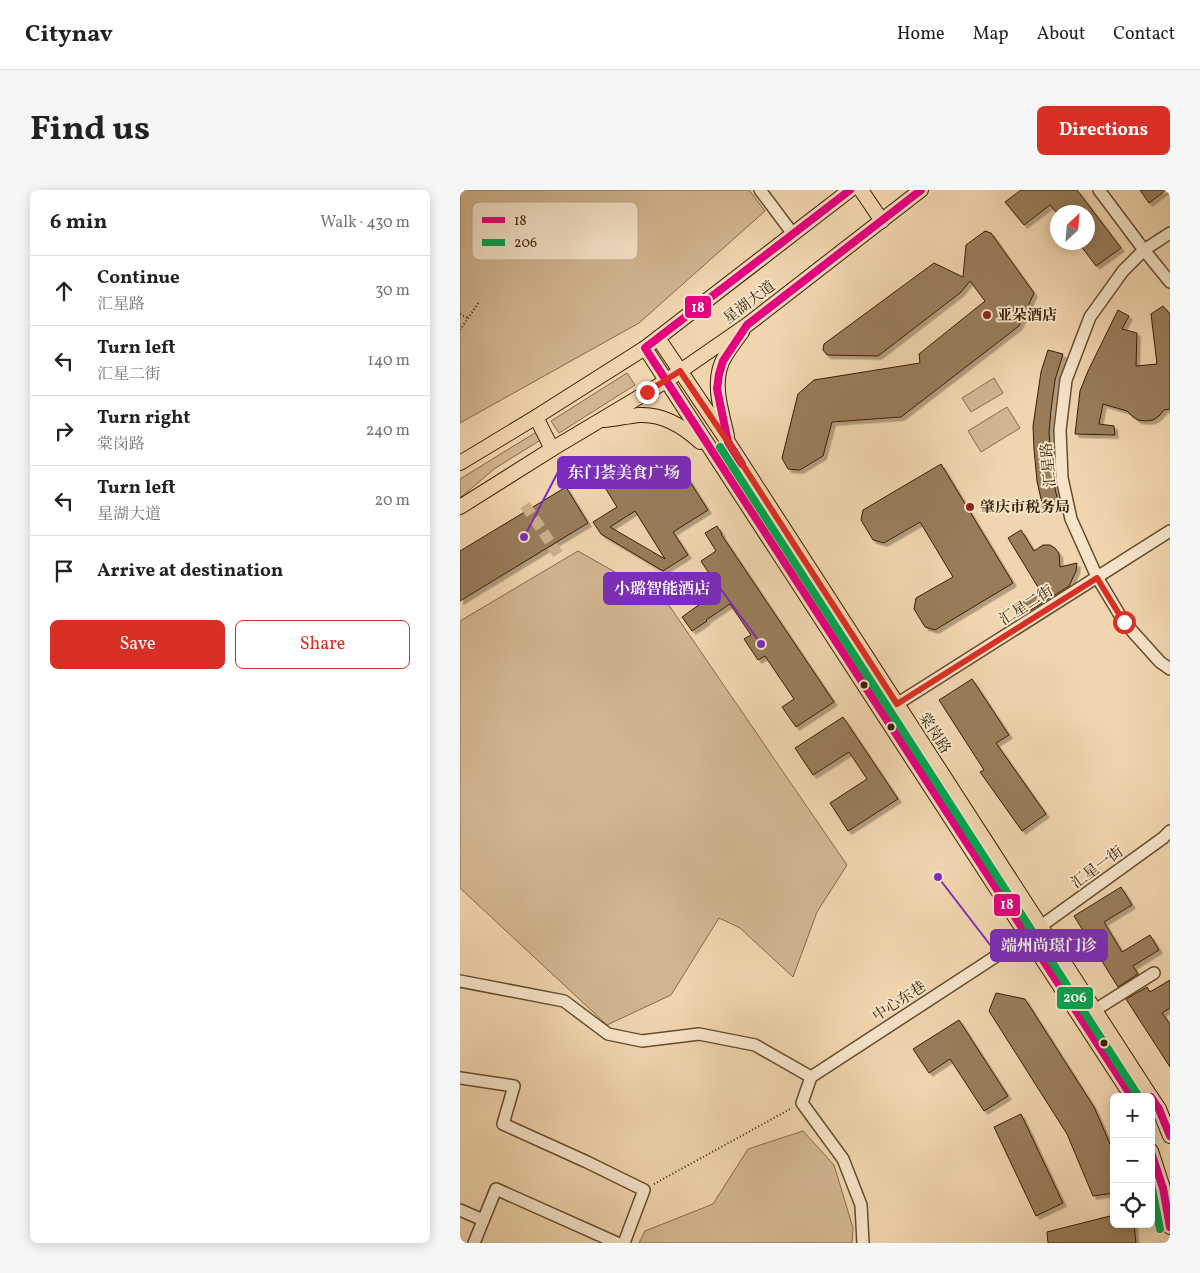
<!DOCTYPE html>
<html lang="en">
<head>
<meta charset="utf-8">
<style>
	body { margin:0; font-family:Vollkorn,"Noto Serif SC",serif; background:#f6f6f6; color:#222 }
	.controls { position:absolute; right:15px; bottom:15px; display:grid; overflow:hidden; border-radius:8px; box-shadow:0 2px 12px #0003 }
	.controls button { width:45px; height:45px; display:grid; place-items:center; padding:0; border:0; border-bottom:1px solid #e0e0e0; background:#fff; color:#222; font:25px sans-serif }
	.compass { position:absolute; left:590px; top:15px; width:45px; height:45px; border-radius:50%; background:#fff; box-shadow:0 2px 12px #0003; rotate:26deg }
	.stop { position:absolute; width:15px; height:15px; margin:-11px; border:4px solid #d93025; border-radius:50%; background:#fff }
	.stop.end { background:#d93025; border-color:#fff; box-shadow:0 1px 5px #0008 }
	.list { margin:0; padding:0; list-style:none }
	h2 { display:flex; justify-content:space-between; align-items:center; height:65px; margin:0; padding:0 20px; font-size:21px }
	h2 small { font-size:16px; font-weight:400; color:#767676 }
	.list li { display:grid; grid-template-columns:32px 1fr auto; gap:15px; align-items:center; box-sizing:border-box; height:70px; padding:0 20px; border-top:1px solid #e0e0e0 }
	.list b { display:block; font-size:19px; white-space:nowrap }
	.list p { margin:0; font-size:16px; white-space:nowrap; color:#767676 }
	.list em { font-size:16px; font-style:normal; color:#767676 }
	.actions { display:flex; gap:10px; padding:15px 20px }
	.actions a { flex:1; padding:11px 0; border:1px solid #d93025; border-radius:8px; text-align:center; font-size:18px; color:#d93025 }
	.actions .main { background:#d93025; color:#fff }
	.icon { flex:none; width:28px; height:28px; fill:none; stroke:currentColor; stroke-width:2; stroke-linecap:round; stroke-linejoin:round }
	.map { position:relative; flex:none; width:710px; height:1053px; overflow:hidden; border-radius:8px }
	header { display:flex; align-items:center; gap:30px; box-sizing:border-box; height:70px; padding:0 25px; background:#fff; border-bottom:1px solid #e0e0e0 }
	header strong { font-size:24px }
	nav { display:flex; gap:28px; margin-inline-start:auto; font-size:18px }
	.intro { display:flex; align-items:center; justify-content:space-between; box-sizing:border-box; height:120px; padding:0 30px }
	h1 { margin:0; font-size:35px }
	.button { padding:12px 22px; border-radius:8px; background:#d93025; color:#fff; font-size:18px; font-weight:700 }
	main { display:flex; gap:30px; padding:0 30px }
	aside { flex:1; background:#fff; border-radius:8px; box-shadow:0 2px 12px #0003 }
	.map>svg:first-child { display:block }
	.green { fill:#d2b690; stroke:#866a48 }
	.building { fill:#997d5a; stroke:#391e00; fill-rule:evenodd; filter:url(#shadow) }
	.lines { fill:none; stroke-linecap:round; stroke-linejoin:round }
	.minor-tunnel { stroke:#ccb08b; stroke-width:11; stroke-dasharray:11 5.5; stroke-linecap:butt }
	.minor-casing { stroke:#674c2c; stroke-width:14 }
	.major-casing { stroke:#391e00; stroke-width:16 }
	.path { stroke:#391e00; stroke-width:2; stroke-dasharray:1 2.5; stroke-linecap:butt }
	.minor { stroke:#f6e4ca; stroke-width:11 }
	.major { stroke:#f1d5ae; stroke-width:14 }
	.bus-1-casing { stroke:#f6e4ca; stroke-width:11 }
	.bus-2-casing { stroke:#f6e4ca; stroke-width:11 }
	.bus-1 { stroke:#e5007d; stroke-width:8 }
	.bus-2 { stroke:#00a651; stroke-width:8 }
	.route { stroke:#d93025; stroke-width:6 }
	.poi-dot { fill:#8f2418; stroke:#f6e4ca; stroke-width:2 }
	.bus-dot { fill:#391e00; stroke:#f6e4ca; stroke-width:2 }
	.labels { text-anchor:middle; stroke-width:4; stroke-linejoin:round; paint-order:stroke }
	.street-label { font-size:15px; fill:#391e00; stroke:#f6e4ca }
	.poi-label { font-size:15px; font-weight:bold; fill:#391e00; stroke:#f6e4ca; text-anchor:start }
	.key { fill:#f6e4ca; stroke:#bda98d; stroke-width:1 }
	.key-label { font-size:14px; fill:#391e00 }
	.leader { fill:none; stroke:#7b2cbf; stroke-width:2 }
	.callout-dot { fill:#7b2cbf; stroke:#f6e4ca; stroke-width:2 }
	.callout { fill:#7b2cbf; stroke:#7b2cbf; stroke-width:2 }
	.callout-label { font-size:16px; text-anchor:middle; font-weight:bold; fill:#fff }
	.line-badge { stroke:#f6e4ca; stroke-width:2 }
	.badge-label { font-size:14px; text-anchor:middle; font-weight:bold; fill:#fff }
</style>
</head>
<body>
<header>
<strong>Citynav</strong>
<nav><a>Home</a><a>Map</a><a>About</a><a>Contact</a></nav>
</header>
<div class="intro"><h1>Find us</h1><a class="button">Directions</a></div>
<main>
<aside>
<h2>6 min<small>Walk · 430 m</small></h2>
<ul class="list">
<li><svg class="icon" aria-label="ahead" viewBox="0 0 24 24"><path d="M12 20V5M6 11l6-6 6 6"/></svg><div><b>Continue</b><p>汇星路</p></div><em>30 m</em></li>
<li><svg class="icon" aria-label="left" viewBox="0 0 24 24"><path d="M17 20v-9H6M10 6l-5 5 5 5"/></svg><div><b>Turn left</b><p>汇星二街</p></div><em>140 m</em></li>
<li><svg class="icon" aria-label="right" viewBox="0 0 24 24"><path d="M7 20v-9h11M14 6l5 5-5 5"/></svg><div><b>Turn right</b><p>棠岗路</p></div><em>240 m</em></li>
<li><svg class="icon" aria-label="left" viewBox="0 0 24 24"><path d="M17 20v-9H6M10 6l-5 5 5 5"/></svg><div><b>Turn left</b><p>星湖大道</p></div><em>20 m</em></li>
<li><svg class="icon" aria-label="arrive" viewBox="0 0 24 24"><path d="M6 21V4h12l-3 4 3 4H6"/></svg><div><b>Arrive at destination</b></div></li>
</ul>
<div class="actions"><a class="main">Save</a><a>Share</a></div>
</aside>
<div class="map">
<svg width="710" height="1053" viewBox="0 0 710 1053">
	<defs>
		<filter id="shadow"><feDropShadow dx="3.5" dy="3.5" stdDeviation="0" flood-color="#0004"/></filter>
	</defs>
	<rect width="100%" height="100%" fill="#f1d5ae"/>
	<filter id="stains"><feTurbulence type="fractalNoise" baseFrequency=".004" numOctaves="4"/><feColorMatrix values="0 0 0 0 .2 0 0 0 0 .09 0 0 0 0 .02 0 0 0 .5 -.17"/></filter>
	<radialGradient id="worn" r=".72"><stop offset=".6" stop-color="#630" stop-opacity="0"/><stop offset="1" stop-color="#630" stop-opacity=".3"/></radialGradient>
	<g class="green">
		<polygon points="0,0 289,0 305,21 179,133 0,233"/>
		<polygon points="167,183 175,195 99,243 91,231"/>
		<polygon points="534,188 543,203 511,222 502,208"/>
		<polygon points="547,217 560,238 521,262 508,241"/>
		<polygon points="78,241 82,249 34,279 0,308 0,289"/>
		<polygon points="118,361 206,411 387,675 357,722 333,787 280,738 259,728 211,805 147,835 0,698 0,431"/>
		<polygon points="343,941 374,975 393,1038 392,1053 179,1053 185,1041 253,1014 288,959"/>
	</g>
	<g class="building">
		<polygon points="561,0 617,0 661,58 636,76 618,52 628,52 628,22 596,22 590,15 564,35 545,12"/>
		<polygon points="680,0 706,0 689,13"/>
		<polygon points="525,41 531,43 574,103 559,136 441,227 372,232 363,266 340,280 328,279 322,268 338,204 354,190 460,173 459,164 525,111 510,91 500,103 418,166 367,165 363,160 364,154 474,73 503,87 506,55"/>
		<polygon points="703,116 710,124 710,219 704,220 699,226 693,230 686,231 678,230 672,226 667,221 643,214 639,234 654,236 655,245 615,244 620,201 628,181 658,120 669,126 662,139 677,143 676,176 697,174 691,124"/>
		<polygon points="588,160 603,164 595,190 591,220 589,243 593,289 598,312 583,318 577,291 574,259 573,236 581,182"/>
		<path d="M188,268L220,276L248,320L213,342L228,365L203,381L141,344L133,332L157,317L144,296ZM175,321L205,369L150,337Z"/>
		<polygon points="481,274 553,393 475,440 465,437 454,419 456,408 493,387 460,332 424,353 413,350 401,330 403,320"/>
		<polygon points="106,297 128,333 0,411 0,361"/>
		<polygon points="257,336 262,344 261,344 374,512 336,537 322,517 334,509 305,466 298,470 284,449 291,445 270,414 246,430 247,431 232,441 222,427 240,414 234,405 254,391 241,371 256,361 245,343"/>
		<polygon points="561,340 574,361 583,355 590,355 595,358 599,364 600,377 617,373 616,381 609,396 566,423 560,414 581,402 548,348"/>
		<polygon points="512,489 549,545 536,553 586,624 562,641 520,582 524,580 479,510"/>
		<polygon points="383,527 438,609 388,641 370,613 407,589 389,562 353,585 335,558"/>
		<polygon points="661,697 672,715 644,732 662,762 690,745 699,760 673,776 678,784 658,797 614,726"/>
		<polygon points="710,790 710,818 702,823 710,834 710,877 666,809 687,797 690,802"/>
		<polygon points="536,803 565,809 634,917 654,963 654,1003 633,1006 607,944 529,821"/>
		<polygon points="499,830 548,906 524,921 490,869 469,883 453,859"/>
		<polygon points="561,924 603,1013 576,1026 534,937"/>
		<polygon points="654,1025 654,1034 674,1034 676,1053 588,1053 587,1042"/>
	</g>
	<g class="lines">
		<polyline class="minor-tunnel" points="65,315 98,364"/>
		<g class="minor-casing">
			<g id="minor">
				<polyline points="300,0 333,44"/>
				<polyline points="639,0 684,60 710,92"/>
				<polyline points="710,43 684,60 663,81 630,127 606,190 600,240 602,288 611,329 637,387 664,432 700,472 710,479"/>
				<polyline points="437,514 710,341"/>
				<polyline points="581,736 703,648 710,641"/>
				<polyline points="0,791 104,811 148,844 182,851 239,844 295,855 351,887"/>
				<polyline points="635,820 694,783"/>
				<polyline points="0,888 54,896 43,934 127,972 184,1000 164,1053"/>
				<polyline points="0,1020 23,1030"/>
				<polyline points="14,1053 36,999 157,1053"/>
				<polyline points="403,1053 401,1015 383,969 342,913 351,887 567,746"/>
			</g>
		</g>
		<g class="major-casing">
			<g id="major">
				<polyline points="401,0 422,31"/>
				<polyline points="198,148 268,252 691,907"/>
				<polyline points="185,158 672,907"/>
				<polyline points="76,227 92,259"/>
				<path d="M145,230C156,229 168,226 180,225C204,224 224,237 240,252"/>
				<path d="M267,246C262,222 252,196 262,172C267,161 275,152 282,142"/>
				<polyline points="0,273 76,227 185,158 390,0"/>
				<polyline points="0,317 92,259 206,191 287,135 461,0"/>
				<polyline points="691,907 699,919 710,946"/>
				<polyline points="691,961 703,998 710,1037"/>
			</g>
		</g>
		<g class="path">
			<polyline points="0,124 8,128"/>
			<polyline points="0,140 19,112"/>
			<polyline points="194,994 332,918"/>
		</g>
		<use href="#minor" class="minor"/>
		<use href="#major" class="major"/>
		<g class="bus-1-casing">
			<g id="bus-1">
				<polyline points="390,0 185,158 672,907"/>
				<polyline points="282,274 268,252 257,199 259,184 263,171 287,135 461,0"/>
				<polyline points="691,907 699,919 710,946"/>
				<polyline points="691,962 703,998 710,1037"/>
			</g>
		</g>
		<g class="bus-2-casing">
			<g id="bus-2">
				<polyline points="260,257 679,907"/>
				<polyline points="691,994 700,1039"/>
			</g>
		</g>
		<use href="#bus-1" class="bus-1"/>
		<use href="#bus-2" class="bus-2"/>
	</g>
	<g class="lines">
		<polyline class="route" points="187,202 220,181 268,252 437,514 637,388 664,432"/>
	</g>
	<g class="poi-dot">
		<circle cx="527" cy="125" r="5"/>
		<circle cx="510" cy="317" r="5"/>
	</g>
	<g class="bus-dot">
		<circle cx="404" cy="495" r="4.5"/>
		<circle cx="431" cy="537" r="4.5"/>
		<circle cx="644" cy="853" r="4.5"/>
	</g>
	<g class="labels">
		<g class="street-label">
			<text transform="translate(289 112) rotate(-37)" y="5">星湖大道</text>
			<text transform="translate(588 275) rotate(-95)" y="5">汇星路</text>
			<text transform="translate(566 415) rotate(-32)" y="5">汇星二街</text>
			<text transform="translate(475 543) rotate(57)" y="5">棠岗路</text>
			<text transform="translate(637 677) rotate(-36)" y="5">汇星一街</text>
			<text transform="translate(439 811) rotate(-33)" y="5">中心东巷</text>
		</g>
		<g class="poi-label">
			<text x="537" y="130">亚朵酒店</text>
			<text x="520" y="322">肇庆市税务局</text>
		</g>
	</g>
	<rect x="12" y="12" width="166" height="58" rx="8" class="key"/>
	<rect x="22" y="27" width="23" height="6" fill="#e5007d"/>
	<rect x="22" y="49" width="23" height="7" fill="#00a651"/>
	<g class="key-label">
		<text x="54" y="35">18</text>
		<text x="54" y="57">206</text>
	</g>
	<path class="leader" d="M64 347L98 282M301 454L260 398M478 687L531 756"/>
	<g class="callout-dot">
		<circle cx="64" cy="347" r="5"/>
		<circle cx="301" cy="454" r="5"/>
		<circle cx="478" cy="687" r="5"/>
	</g>
	<g class="callout">
		<rect x="98" y="267" width="132" height="31" rx="5"/>
		<rect x="144" y="383" width="116" height="31" rx="5"/>
		<rect x="531" y="740" width="116" height="31" rx="5"/>
	</g>
	<g class="callout-label">
		<text x="164" y="288">东门荟美食广场</text>
		<text x="202" y="404">小璐智能酒店</text>
		<text x="589" y="761">端州尚璟门诊</text>
	</g>
	<g class="line-badge">
		<rect x="224" y="105" width="28" height="24" rx="5" fill="#e5007d"/>
		<rect x="533" y="703" width="28" height="24" rx="5" fill="#e5007d"/>
		<rect x="596" y="796" width="38" height="24" rx="5" fill="#00a651"/>
	</g>
	<g class="badge-label">
		<text x="238" y="122">18</text>
		<text x="547" y="719">18</text>
		<text x="615" y="812">206</text>
	</g>
	<rect width="100%" height="100%" filter="url(#stains)"/>
	<rect width="100%" height="100%" fill="url(#worn)"/>
</svg>
<div class="controls">
<button>+</button>
<button>−</button>
<button><svg class="icon" aria-label="locate" viewBox="0 0 24 24"><circle cx="12" cy="12" r="6"/><path d="M12 2v4M12 18v4M2 12h4M18 12h4"/></svg></button>
</div>
<svg class="compass" viewBox="-18 -18 36 36"><path d="M0-13l5 13h-10z" fill="#e53935"/><path d="M0 13l5-13h-10z" fill="#767676"/></svg>
<div class="stop" style="left:664px;top:432px"></div>
<div class="stop end" style="left:187px;top:202px"></div>
</div>
</main>
</body>
</html>
